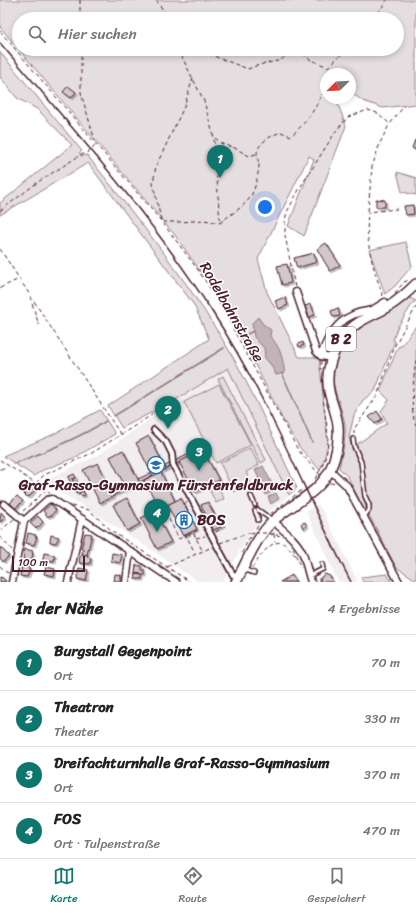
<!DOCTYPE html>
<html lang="de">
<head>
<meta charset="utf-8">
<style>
	body { margin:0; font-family:Sriracha,sans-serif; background:#f6f6f6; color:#222 }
	.compass { position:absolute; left:320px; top:68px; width:36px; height:36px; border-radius:50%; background:#fff; box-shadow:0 2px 6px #0003; rotate:246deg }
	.scale { position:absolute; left:12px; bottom:10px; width:73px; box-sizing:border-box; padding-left:4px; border:2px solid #4a1f2b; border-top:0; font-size:11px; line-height:14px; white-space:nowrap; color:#4a1f2b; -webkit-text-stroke:3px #fff; paint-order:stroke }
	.you { position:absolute; left:265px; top:207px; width:14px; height:14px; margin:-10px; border:3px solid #fff; border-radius:50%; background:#1a73e8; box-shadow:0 0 0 6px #1a73e833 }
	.badge { display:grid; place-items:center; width:26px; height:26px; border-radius:50%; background:#0f766e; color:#fff; font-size:13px; font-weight:700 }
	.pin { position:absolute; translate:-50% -33px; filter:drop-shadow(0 1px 2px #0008) }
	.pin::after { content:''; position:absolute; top:21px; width:14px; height:12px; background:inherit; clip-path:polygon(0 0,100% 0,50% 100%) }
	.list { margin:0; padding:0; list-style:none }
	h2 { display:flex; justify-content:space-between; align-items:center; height:52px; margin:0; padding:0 16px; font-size:17px }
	h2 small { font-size:13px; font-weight:400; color:#767676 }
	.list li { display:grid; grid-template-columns:26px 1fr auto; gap:12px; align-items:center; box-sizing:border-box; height:56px; padding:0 16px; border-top:1px solid #e0e0e0 }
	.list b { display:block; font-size:15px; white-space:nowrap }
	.list p { margin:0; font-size:13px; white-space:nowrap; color:#767676 }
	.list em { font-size:13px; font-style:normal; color:#767676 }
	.icon { flex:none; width:22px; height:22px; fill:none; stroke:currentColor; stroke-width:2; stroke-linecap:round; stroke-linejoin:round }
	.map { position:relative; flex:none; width:416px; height:582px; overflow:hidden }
	.search { position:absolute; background:#fff; box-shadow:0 2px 6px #0003; left:12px; right:12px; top:12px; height:44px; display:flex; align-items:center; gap:10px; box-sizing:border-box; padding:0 14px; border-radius:22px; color:#767676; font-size:15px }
	.sheet { height:276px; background:#fff }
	nav { display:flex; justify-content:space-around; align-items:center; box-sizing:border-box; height:56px; border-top:1px solid #e0e0e0; background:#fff; font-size:11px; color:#767676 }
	nav a { display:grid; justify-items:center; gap:2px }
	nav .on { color:#0f766e }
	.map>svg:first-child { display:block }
	.built { fill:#f2eeef }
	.green { fill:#e5dee0; stroke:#987e86; fill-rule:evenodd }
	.water { fill:#c1b3b6; stroke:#91787e }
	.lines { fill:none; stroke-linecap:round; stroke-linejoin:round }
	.stream { stroke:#91787e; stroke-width:1.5 }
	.building { fill:#d2c7cb; stroke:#4a1f2b; filter:url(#shadow) }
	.service-casing { stroke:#4a1f2b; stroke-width:6 }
	.pedestrian-casing { stroke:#4a1f2b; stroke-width:8 }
	.minor-casing { stroke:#4a1f2b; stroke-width:9 }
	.primary-casing { stroke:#4a1f2b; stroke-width:12 }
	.path { stroke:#4a1f2b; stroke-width:1; stroke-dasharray:4 3; stroke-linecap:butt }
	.service { stroke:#fff; stroke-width:3 }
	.pedestrian { stroke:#fff; stroke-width:4.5 }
	.minor { stroke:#fff; stroke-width:6 }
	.primary { stroke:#fff; stroke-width:9 }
	.rail { stroke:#4a1f2b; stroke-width:1.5 }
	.path-bridge { stroke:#4a1f2b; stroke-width:1; stroke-dasharray:4 3; stroke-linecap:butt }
	.labels { text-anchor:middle; stroke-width:3; stroke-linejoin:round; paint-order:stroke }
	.shield { fill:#fff; stroke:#80626b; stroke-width:1 }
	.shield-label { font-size:14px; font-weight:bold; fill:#4a1f2b }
	.street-label { font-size:15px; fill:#4a1f2b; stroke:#fff }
	.poi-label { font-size:15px; font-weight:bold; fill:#4a1f2b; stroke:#fff }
</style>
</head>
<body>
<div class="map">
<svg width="416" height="582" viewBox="0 0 416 582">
	<defs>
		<filter id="shadow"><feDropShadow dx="2" dy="2" stdDeviation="0" flood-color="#0004"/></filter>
	</defs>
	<rect width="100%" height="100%" fill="#fff"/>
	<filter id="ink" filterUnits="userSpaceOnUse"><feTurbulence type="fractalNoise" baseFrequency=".025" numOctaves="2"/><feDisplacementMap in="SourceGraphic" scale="8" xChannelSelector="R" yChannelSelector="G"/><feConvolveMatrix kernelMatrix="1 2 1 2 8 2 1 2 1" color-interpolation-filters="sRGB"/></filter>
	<g filter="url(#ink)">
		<g class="built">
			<polygon points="228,367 289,495 260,520 245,541 223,582 199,582 135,539 43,481 100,454 132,432 175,400"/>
			<polygon points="318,504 326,517 358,582 338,582 306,511"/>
		</g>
		<g class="green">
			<path d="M0,0H416V104L383,108L363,101L350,92V74H326V98H344L338,104L346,126L304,236L288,226L314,159L309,156L258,259L267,292L299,357H319L328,444L324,460L320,470L300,448L283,420L233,321L210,282L201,272L174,234L0,27ZM19,19H397V49H19Z"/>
			<path d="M0,52L82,151L79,153L82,156L87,155C132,212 179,269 218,332C249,381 272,436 297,488L289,495L228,368L175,400L122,428L108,406L209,339L194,305L88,163L0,215V203L72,145L37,109L17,98L0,77Z"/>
			<polygon points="397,172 416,178 416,195 402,192"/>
			<polygon points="406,242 412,266 395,286 385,294 369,250"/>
			<path d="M410,298L416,301L413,303L397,328L393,340L395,341L375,391L363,400L354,415L349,437L352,448L359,463L363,497L366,508L364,510L348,477L339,468C342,454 346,440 345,425C343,409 332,390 333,375C334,355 348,337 363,326C378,315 395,308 410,298Z"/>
			<polygon points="416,326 416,580 396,567 369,515 371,509 366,496 363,462 356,445 387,423 381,411 389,400 380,391 398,347 401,346"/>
			<polygon points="223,376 266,460 261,463 218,379"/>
			<polygon points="219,384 251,445 216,463 184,402"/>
			<polygon points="100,410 115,434 74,458 43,470 34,476 3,456 52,435"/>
			<polygon points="250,448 259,465 246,472 251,483 234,492 220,463"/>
			<polygon points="218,487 224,499 216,503 210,491"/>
			<polygon points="387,574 392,582 363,582 361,577"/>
		</g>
		<g class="water">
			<path d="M258,317L263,324L271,330L270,336C281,348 282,357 285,373L276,375L271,365L265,358L264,348L254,337L252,323Z"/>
			<polygon points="263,466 275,490 266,495 255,470"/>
			<polygon points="276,493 279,499 271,504 268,497"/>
		</g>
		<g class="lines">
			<g class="stream">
				<polyline points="240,338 253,331"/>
				<polyline points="282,373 312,442"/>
				<polyline points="114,416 224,348"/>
				<path d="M13,464C45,452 77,439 106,421"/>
				<polyline points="0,469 4,468"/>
			</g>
		</g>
		<g class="building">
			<polygon points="68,86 76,92 71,98 63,92"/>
			<polygon points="415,140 416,140 416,150 412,148"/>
			<polygon points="376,199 385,200 385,207 376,207"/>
			<polygon points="413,205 414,214 406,215 404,206"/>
			<polygon points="326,243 340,265 330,271 317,249"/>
			<polygon points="314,253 317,262 297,268 294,258"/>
			<polygon points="287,264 291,283 282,285 277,266"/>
			<polygon points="285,297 288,305 279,309 275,301"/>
			<polygon points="311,304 315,315 309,317 305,306"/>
			<polygon points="338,308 340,316 333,317 331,311"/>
			<polygon points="303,342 304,345 299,347 298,344"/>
			<polygon points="377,411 382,419 375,424 369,417"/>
			<polygon points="149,436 166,469 153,476 136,443"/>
			<polygon points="201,448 203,451 166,469 165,466"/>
			<polygon points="123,450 140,483 127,490 110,457"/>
			<polygon points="203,450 219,480 195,492 179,462"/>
			<polygon points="98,463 114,496 100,503 83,470"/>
			<polygon points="161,472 175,501 160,509 144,480"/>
			<polygon points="151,473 153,475 140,482 138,479"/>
			<polygon points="74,474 76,478 72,479 74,483 77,481 79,484 73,488 68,477"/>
			<polygon points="30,485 35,490 30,496 27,497 22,492"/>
			<polygon points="125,486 126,489 114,495 113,493"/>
			<polygon points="82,489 83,491 76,494 75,492"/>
			<polygon points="83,491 85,495 81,496 79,493"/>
			<polygon points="17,496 23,501 17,507 15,508 10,503"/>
			<polygon points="127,498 140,524 127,531 113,505"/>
			<polygon points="181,498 197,529 183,536 167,505"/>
			<polygon points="208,502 221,527 213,530 201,505"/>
			<polygon points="51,504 56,510 51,516 50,515 48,517 43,511"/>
			<polygon points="168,505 169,508 156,515 155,512"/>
			<polygon points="1,512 5,517 1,522 0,522"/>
			<polygon points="155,512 171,542 157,549 141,518"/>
			<polygon points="38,516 43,522 38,528 37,527 36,529 30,523"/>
			<polygon points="305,522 307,526 303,528 301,524"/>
			<polygon points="28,533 36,535 35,537 37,537 34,545 26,543"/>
			<polygon points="85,533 92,534 87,555 82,554 83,549 81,549"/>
			<polygon points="51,535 59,537 56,543 50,542"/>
			<polygon points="0,547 9,556 3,562 0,558"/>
			<polygon points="25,549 33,551 32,553 33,554 31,561 23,559"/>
			<polygon points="44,553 55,555 54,561 47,560 46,566 42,565"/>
			<polygon points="112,553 122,555 120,563 111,561"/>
			<polygon points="82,554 88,555 87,557 91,558 90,564 80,563 79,562 80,556 81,556"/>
			<polygon points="136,565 142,566 142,571 145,571 145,575 142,575 142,579 135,579 136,574 141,575 141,574 135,573"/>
			<polygon points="22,566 29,567 29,570 30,570 27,577 20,576"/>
			<polygon points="46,567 55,569 54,576 44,574"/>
			<polygon points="79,568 88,570 86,581 77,579"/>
			<polygon points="115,574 121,575 121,581 114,581"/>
			<polygon points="325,574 330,576 333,582 320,582 321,577"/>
			<polygon points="292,575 296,582 280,582"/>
			<polygon points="0,577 3,578 6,581 0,582"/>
		</g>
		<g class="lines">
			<g class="service-casing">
				<g id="service">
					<polyline points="353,439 354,446 361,462 365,496 369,505 369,510 364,517"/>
					<polyline points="251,496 255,505"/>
					<polyline points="258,510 272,520"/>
					<polyline points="255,511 258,518 258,520"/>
					<polyline points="245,570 254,573"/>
					<polyline points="309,576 323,569 322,564"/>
				</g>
			</g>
			<g class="pedestrian-casing">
				<polyline id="pedestrian" points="154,430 166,442 172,454 173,465 233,575"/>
			</g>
			<g class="minor-casing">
				<g id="minor">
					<polyline points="296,292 316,351 321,356 331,358"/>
					<path d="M321,356C327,338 335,323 353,315C358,312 365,312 371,310C376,308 380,305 385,302"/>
					<polyline points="330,470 347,486 399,582"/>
					<polyline points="4,504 24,521"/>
					<path d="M273,521C284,531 297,540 303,554C306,563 308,573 311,582"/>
					<polyline points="12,582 24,521 47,500 52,499 176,582"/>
					<polyline points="68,582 82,519"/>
					<polyline points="126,582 130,551"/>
				</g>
			</g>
			<g class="primary-casing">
				<path id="primary" d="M236,582C247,561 256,537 274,520C292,504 319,493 330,470C336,457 339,441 338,426C337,414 331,402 329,391C325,372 332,352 343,337C355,321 372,316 388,307C399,300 407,293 416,284"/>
			</g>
			<g class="path">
				<polyline points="80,0 80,19"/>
				<polyline points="156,0 166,14 168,19"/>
				<polyline points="374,19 387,0"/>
				<polyline points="0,31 162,222 198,270 216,297 298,450 320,475"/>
				<polyline points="81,49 81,93 96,144"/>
				<polyline points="178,49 204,101 214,138 220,223"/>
				<path d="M188,49L211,55L248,69C253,67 258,65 263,64C273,61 287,63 287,49"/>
				<polyline points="297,49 309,59 328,67"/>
				<polyline points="328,74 328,67 347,49"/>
				<polyline points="215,138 222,144 235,148 249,156 256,154"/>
				<polyline points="0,211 38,182 79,156 88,152 96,144"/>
				<polyline points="368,211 372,167 380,143 389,125"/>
				<polyline points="161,220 153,183 156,166 184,107 193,78"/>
				<polyline points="163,222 182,222 204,220 220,223"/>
				<path d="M220,223C231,213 246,207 252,194C256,186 258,175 259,166C259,162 257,158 257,154C257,143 272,135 281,132L291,136C307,122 319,105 326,84"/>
				<polyline points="0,249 121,435"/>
				<polyline points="295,287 285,235 285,220 287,212 301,186 336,131 348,117 368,110 377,113 390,124 404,106"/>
				<polyline points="0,288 19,279"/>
				<polyline points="395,293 404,282 409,280"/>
				<path d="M383,296C373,268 365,243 368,212L397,209"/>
				<polyline points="30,297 39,325"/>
				<path d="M416,360C414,376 409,413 416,425"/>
				<polyline points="321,361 321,370"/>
				<polyline points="354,434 354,429 377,396 396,343 416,307"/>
				<polyline points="0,460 51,494"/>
				<path d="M315,479C335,447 327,433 323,399"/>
				<polyline points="36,483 44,475 92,453 169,404"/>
				<polyline points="330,483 337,484"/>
				<polyline points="184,504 188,502"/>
				<polyline points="72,506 89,510 113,532 190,582"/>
				<polyline points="23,511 45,491"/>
				<polyline points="164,511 166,513 170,511"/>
				<polyline points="166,513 179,539 186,535 195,553"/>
				<polyline points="270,514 302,490"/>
				<polyline points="0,531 14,519"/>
				<polyline points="194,532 198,530 197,529"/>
				<polyline points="216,532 227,525"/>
				<polyline points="274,534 275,542"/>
				<polyline points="188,535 193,532 202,550"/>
				<polyline points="271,535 277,531"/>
				<polyline points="0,537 12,550"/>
				<polyline points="196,538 205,536"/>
				<polyline points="220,543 248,533"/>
				<polyline points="293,548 301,568"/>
				<polyline points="242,553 248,540 260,523"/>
				<polyline points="0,566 6,572 9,573"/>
				<polyline points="167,567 212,547"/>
				<path d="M252,568C259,559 273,533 287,546C290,549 292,553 295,555"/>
				<polyline points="319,582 319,576"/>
			</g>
			<use href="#service" class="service"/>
			<use href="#pedestrian" class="pedestrian"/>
			<use href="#minor" class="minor"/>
			<use href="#primary" class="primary"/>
			<path class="rail" d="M0,43C74,130 151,216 213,313C268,398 305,493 351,582"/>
			<polyline class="path-bridge" points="248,533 266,533 282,536"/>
		</g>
	</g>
	<defs>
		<g id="school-ring" transform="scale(0.9)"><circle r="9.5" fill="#fff" stroke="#1f6fb2" stroke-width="1.5"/><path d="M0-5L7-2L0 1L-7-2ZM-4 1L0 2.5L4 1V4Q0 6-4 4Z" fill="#1f6fb2"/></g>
		<g id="building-ring" transform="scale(0.9)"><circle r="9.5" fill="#fff" stroke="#1f6fb2" stroke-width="1.5"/><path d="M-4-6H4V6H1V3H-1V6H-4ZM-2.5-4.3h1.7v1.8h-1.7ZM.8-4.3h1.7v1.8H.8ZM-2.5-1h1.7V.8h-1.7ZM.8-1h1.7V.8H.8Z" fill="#1f6fb2"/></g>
	</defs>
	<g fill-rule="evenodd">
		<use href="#school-ring" x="156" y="465"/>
		<use href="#building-ring" x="184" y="520"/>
	</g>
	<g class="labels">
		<rect class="shield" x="326" y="327" width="30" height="24" rx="3"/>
		<g class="shield-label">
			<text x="341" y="344">B 2</text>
		</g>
		<g class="street-label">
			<text transform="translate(232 312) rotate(60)" y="5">Rodelbahnstraße</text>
		</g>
		<g class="poi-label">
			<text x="156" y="490">Graf-Rasso-Gymnasium Fürstenfeldbruck</text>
			<text x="197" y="525" text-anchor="start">BOS</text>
		</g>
	</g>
</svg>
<svg class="compass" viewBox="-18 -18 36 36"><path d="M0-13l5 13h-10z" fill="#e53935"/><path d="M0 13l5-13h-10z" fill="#767676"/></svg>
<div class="scale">100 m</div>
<div class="you"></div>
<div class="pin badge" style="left:220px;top:178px">1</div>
<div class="pin badge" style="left:168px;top:429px">2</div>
<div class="pin badge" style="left:199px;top:471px">3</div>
<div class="pin badge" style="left:157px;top:532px">4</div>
<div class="search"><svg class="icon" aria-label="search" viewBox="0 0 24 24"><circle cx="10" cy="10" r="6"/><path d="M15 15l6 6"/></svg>Hier suchen</div>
</div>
<section class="sheet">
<h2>In der Nähe<small>4 Ergebnisse</small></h2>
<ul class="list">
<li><span class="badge">1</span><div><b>Burgstall Gegenpoint</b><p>Ort</p></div><em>70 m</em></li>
<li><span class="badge">2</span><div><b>Theatron</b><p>Theater</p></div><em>330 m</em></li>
<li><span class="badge">3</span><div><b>Dreifachturnhalle Graf-Rasso-Gymnasium</b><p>Ort</p></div><em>370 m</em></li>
<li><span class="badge">4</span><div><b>FOS</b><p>Ort · Tulpenstraße</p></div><em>470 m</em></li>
</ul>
</section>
<nav>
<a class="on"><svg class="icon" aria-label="map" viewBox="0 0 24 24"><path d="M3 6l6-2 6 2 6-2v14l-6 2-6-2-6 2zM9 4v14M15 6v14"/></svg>Karte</a>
<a><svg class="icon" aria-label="directions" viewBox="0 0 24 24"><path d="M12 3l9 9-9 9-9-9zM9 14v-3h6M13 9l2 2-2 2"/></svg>Route</a>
<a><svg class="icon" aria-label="saved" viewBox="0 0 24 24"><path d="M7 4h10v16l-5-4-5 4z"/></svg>Gespeichert</a>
</nav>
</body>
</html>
